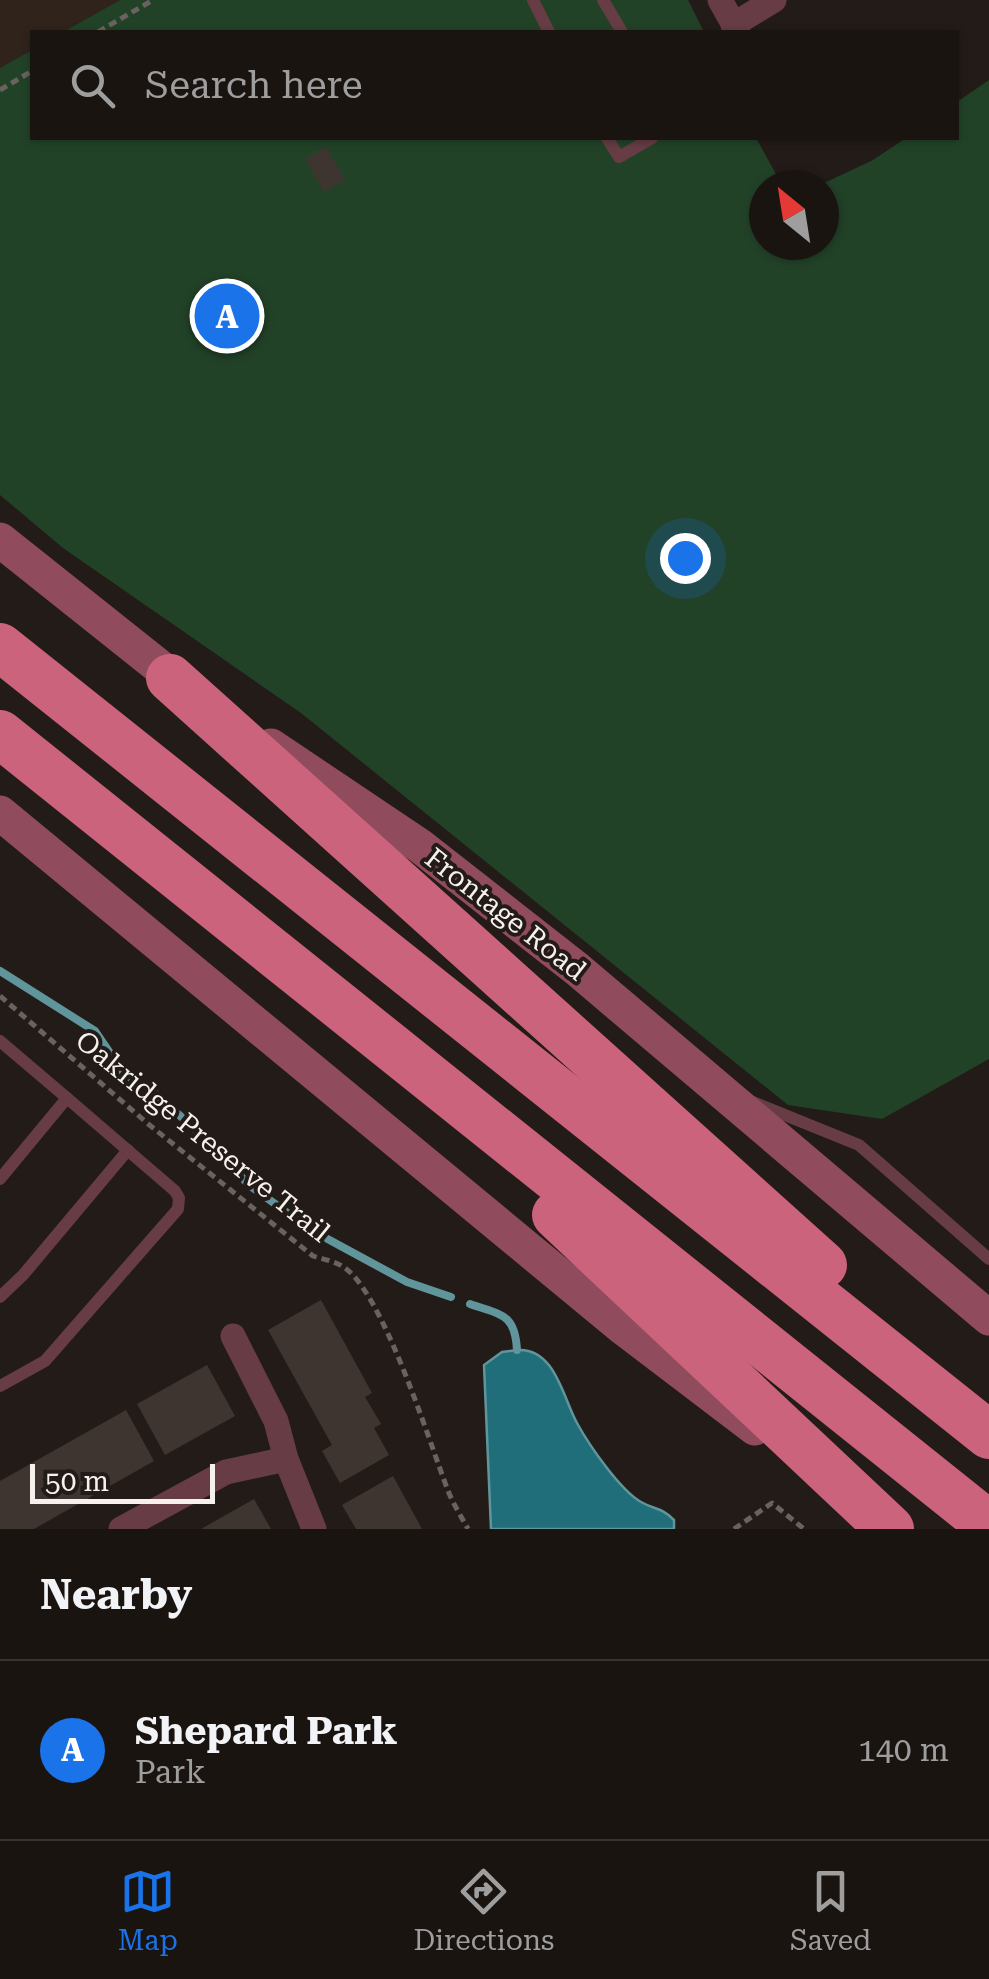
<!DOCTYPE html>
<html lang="en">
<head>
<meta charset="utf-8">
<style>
	body { margin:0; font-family:"Roboto Serif",serif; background:#231d1a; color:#f1f3f6 }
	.compass { position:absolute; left:749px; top:170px; width:90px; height:90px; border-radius:50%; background:#1a1411; box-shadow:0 2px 8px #0004; rotate:330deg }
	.scale { position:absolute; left:30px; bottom:25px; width:185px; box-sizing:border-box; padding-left:10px; border:5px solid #f7f1ee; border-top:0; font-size:28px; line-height:35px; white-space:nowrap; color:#f7f1ee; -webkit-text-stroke:8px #231b17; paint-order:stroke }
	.you { position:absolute; left:685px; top:558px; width:35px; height:35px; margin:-25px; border:8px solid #fff; border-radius:50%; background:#1a73e8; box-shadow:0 0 0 15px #1a73e833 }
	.badge { display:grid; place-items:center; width:65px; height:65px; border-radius:50%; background:#1a73e8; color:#fff; font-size:32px; font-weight:700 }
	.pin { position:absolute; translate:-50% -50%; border:5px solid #fff; box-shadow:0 2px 10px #0006 }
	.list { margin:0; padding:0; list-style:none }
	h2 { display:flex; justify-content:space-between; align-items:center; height:130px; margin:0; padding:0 40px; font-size:42px }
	h2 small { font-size:32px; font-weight:400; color:#9f9e9f }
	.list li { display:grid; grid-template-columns:65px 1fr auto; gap:30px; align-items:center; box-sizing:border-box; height:180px; padding:0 40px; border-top:2px solid #383331 }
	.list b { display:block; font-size:38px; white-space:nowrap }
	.list p { margin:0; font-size:32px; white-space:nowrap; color:#9f9e9f }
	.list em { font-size:32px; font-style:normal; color:#9f9e9f }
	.icon { flex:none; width:55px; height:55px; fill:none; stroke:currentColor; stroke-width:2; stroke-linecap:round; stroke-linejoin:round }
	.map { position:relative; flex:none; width:989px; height:1529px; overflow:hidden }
	.search { position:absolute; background:#1a1411; box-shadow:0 2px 8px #0004; left:30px; right:30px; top:30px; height:110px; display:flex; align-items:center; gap:25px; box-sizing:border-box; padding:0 35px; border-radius:0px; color:#9f9e9f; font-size:38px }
	.sheet { height:310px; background:#1a1411 }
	nav { display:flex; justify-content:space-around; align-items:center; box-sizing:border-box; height:140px; border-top:2px solid #383331; background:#1a1411; font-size:28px; color:#9f9e9f }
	nav a { display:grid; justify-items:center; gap:5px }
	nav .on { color:#1a73e8 }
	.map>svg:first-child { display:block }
	.built { fill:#30231c }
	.green { fill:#224228 }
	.water { fill:#1f6e79; stroke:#60959c; stroke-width:2.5 }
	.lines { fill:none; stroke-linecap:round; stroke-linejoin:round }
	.stream { stroke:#60959c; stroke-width:8 }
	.building { fill:#3e3530 }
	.path { stroke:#6a625f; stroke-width:5; stroke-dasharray:8 5; stroke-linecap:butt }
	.lane { stroke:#673c45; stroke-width:12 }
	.street { stroke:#673c45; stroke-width:25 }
	.secondary { stroke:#904c5c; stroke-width:35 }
	.highway { stroke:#cc637c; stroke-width:48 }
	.labels { text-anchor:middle; stroke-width:8; stroke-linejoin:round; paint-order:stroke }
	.street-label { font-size:28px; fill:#f7f1ee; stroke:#231b17 }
</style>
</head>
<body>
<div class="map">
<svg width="989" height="1529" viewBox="0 0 989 1529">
	<rect width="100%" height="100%" fill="#231b17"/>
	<polygon class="built" points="0,0 120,0 63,32 32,32 32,50 0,68"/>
	<g class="green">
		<polygon points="120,0 688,0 704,32 63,32"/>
		<polygon points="32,50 32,138 756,138 782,185 764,185 764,245 824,245 824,185 820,185 873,160 906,138 956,138 957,102 989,80 989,1059 882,1119 788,1105 301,713 63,548 0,495 0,68"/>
	</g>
	<path class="water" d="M517,1350C555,1347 563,1398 577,1423C589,1445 620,1490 641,1502C655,1510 661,1507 674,1520V1529H491L484,1365L502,1352Z"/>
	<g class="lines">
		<g class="stream">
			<polyline points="0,971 95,1031 125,1075 149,1088 206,1139 249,1185 311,1230 407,1282 451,1297"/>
			<path d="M470,1304C501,1315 515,1313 517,1350"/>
		</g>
	</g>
	<g class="building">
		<polygon points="326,147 345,180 324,192 305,159"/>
		<polygon points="321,1300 372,1393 365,1397 381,1424 374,1428 389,1455 340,1483 322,1451 332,1445 268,1330"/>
		<polygon points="207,1365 235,1416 165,1455 137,1404"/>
		<polygon points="126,1410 154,1461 34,1529 0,1529 0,1481"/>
		<polygon points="393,1476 422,1529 356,1529 342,1505"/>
		<polygon points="254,1499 271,1529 201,1529"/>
	</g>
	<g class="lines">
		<g class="path">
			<polyline points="98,32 153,0"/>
			<polyline points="0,90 32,71"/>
			<path d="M0,996L147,1123L313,1256C322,1259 334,1261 342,1266C382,1289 429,1441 447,1488C452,1502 461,1516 468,1529"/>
			<polyline points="734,1529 772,1503 804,1529"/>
		</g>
		<g class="lane">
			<polyline points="533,0 549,32"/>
			<polyline points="603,0 622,32"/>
			<polyline points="607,138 619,157 652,138"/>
			<polyline points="0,1041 67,1098 0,1179"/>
			<polyline points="753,1102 859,1145 989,1259"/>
			<polyline points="0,1297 23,1275 128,1150"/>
			<polyline points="0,1386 45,1361 178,1209 179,1198 175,1191 67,1098"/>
		</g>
		<g class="street">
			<polyline points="720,0 738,32"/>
			<polyline points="733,25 774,0"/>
			<polyline points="233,1336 276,1421 286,1459 314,1529"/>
			<polyline points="121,1529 226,1472 286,1459"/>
		</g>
		<g class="secondary">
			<polyline points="0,540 191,692"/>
			<polyline points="271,746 420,846 577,969 989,1318"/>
			<polyline points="0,813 621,1326 755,1428"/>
		</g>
		<g class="highway">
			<polyline points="0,647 989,1435"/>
			<polyline points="170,678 823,1265"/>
			<polyline points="0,734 989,1525"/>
			<polyline points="556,1215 890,1529"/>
		</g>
	</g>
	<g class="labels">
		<g class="street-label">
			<text transform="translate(506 914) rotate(38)" y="10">Frontage Road</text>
			<text transform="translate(203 1136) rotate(39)" y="10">Oakridge Preserve Trail</text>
		</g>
	</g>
</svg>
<svg class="compass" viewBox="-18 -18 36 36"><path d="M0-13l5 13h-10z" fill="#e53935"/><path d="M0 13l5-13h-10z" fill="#9f9e9f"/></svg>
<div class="scale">50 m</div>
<div class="you"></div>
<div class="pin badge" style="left:227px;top:316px">A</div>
<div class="search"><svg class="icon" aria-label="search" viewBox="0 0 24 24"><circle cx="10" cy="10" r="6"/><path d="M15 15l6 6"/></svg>Search here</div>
</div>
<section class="sheet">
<h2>Nearby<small></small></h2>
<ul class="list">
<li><span class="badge">A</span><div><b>Shepard Park</b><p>Park</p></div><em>140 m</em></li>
</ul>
</section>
<nav>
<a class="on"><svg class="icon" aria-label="map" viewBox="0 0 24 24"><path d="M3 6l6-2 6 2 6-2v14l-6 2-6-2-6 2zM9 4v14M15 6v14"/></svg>Map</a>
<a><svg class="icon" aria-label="directions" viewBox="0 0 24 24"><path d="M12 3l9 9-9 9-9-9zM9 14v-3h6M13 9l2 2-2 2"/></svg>Directions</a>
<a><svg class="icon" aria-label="saved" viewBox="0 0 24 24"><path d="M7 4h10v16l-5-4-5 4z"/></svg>Saved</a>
</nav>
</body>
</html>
